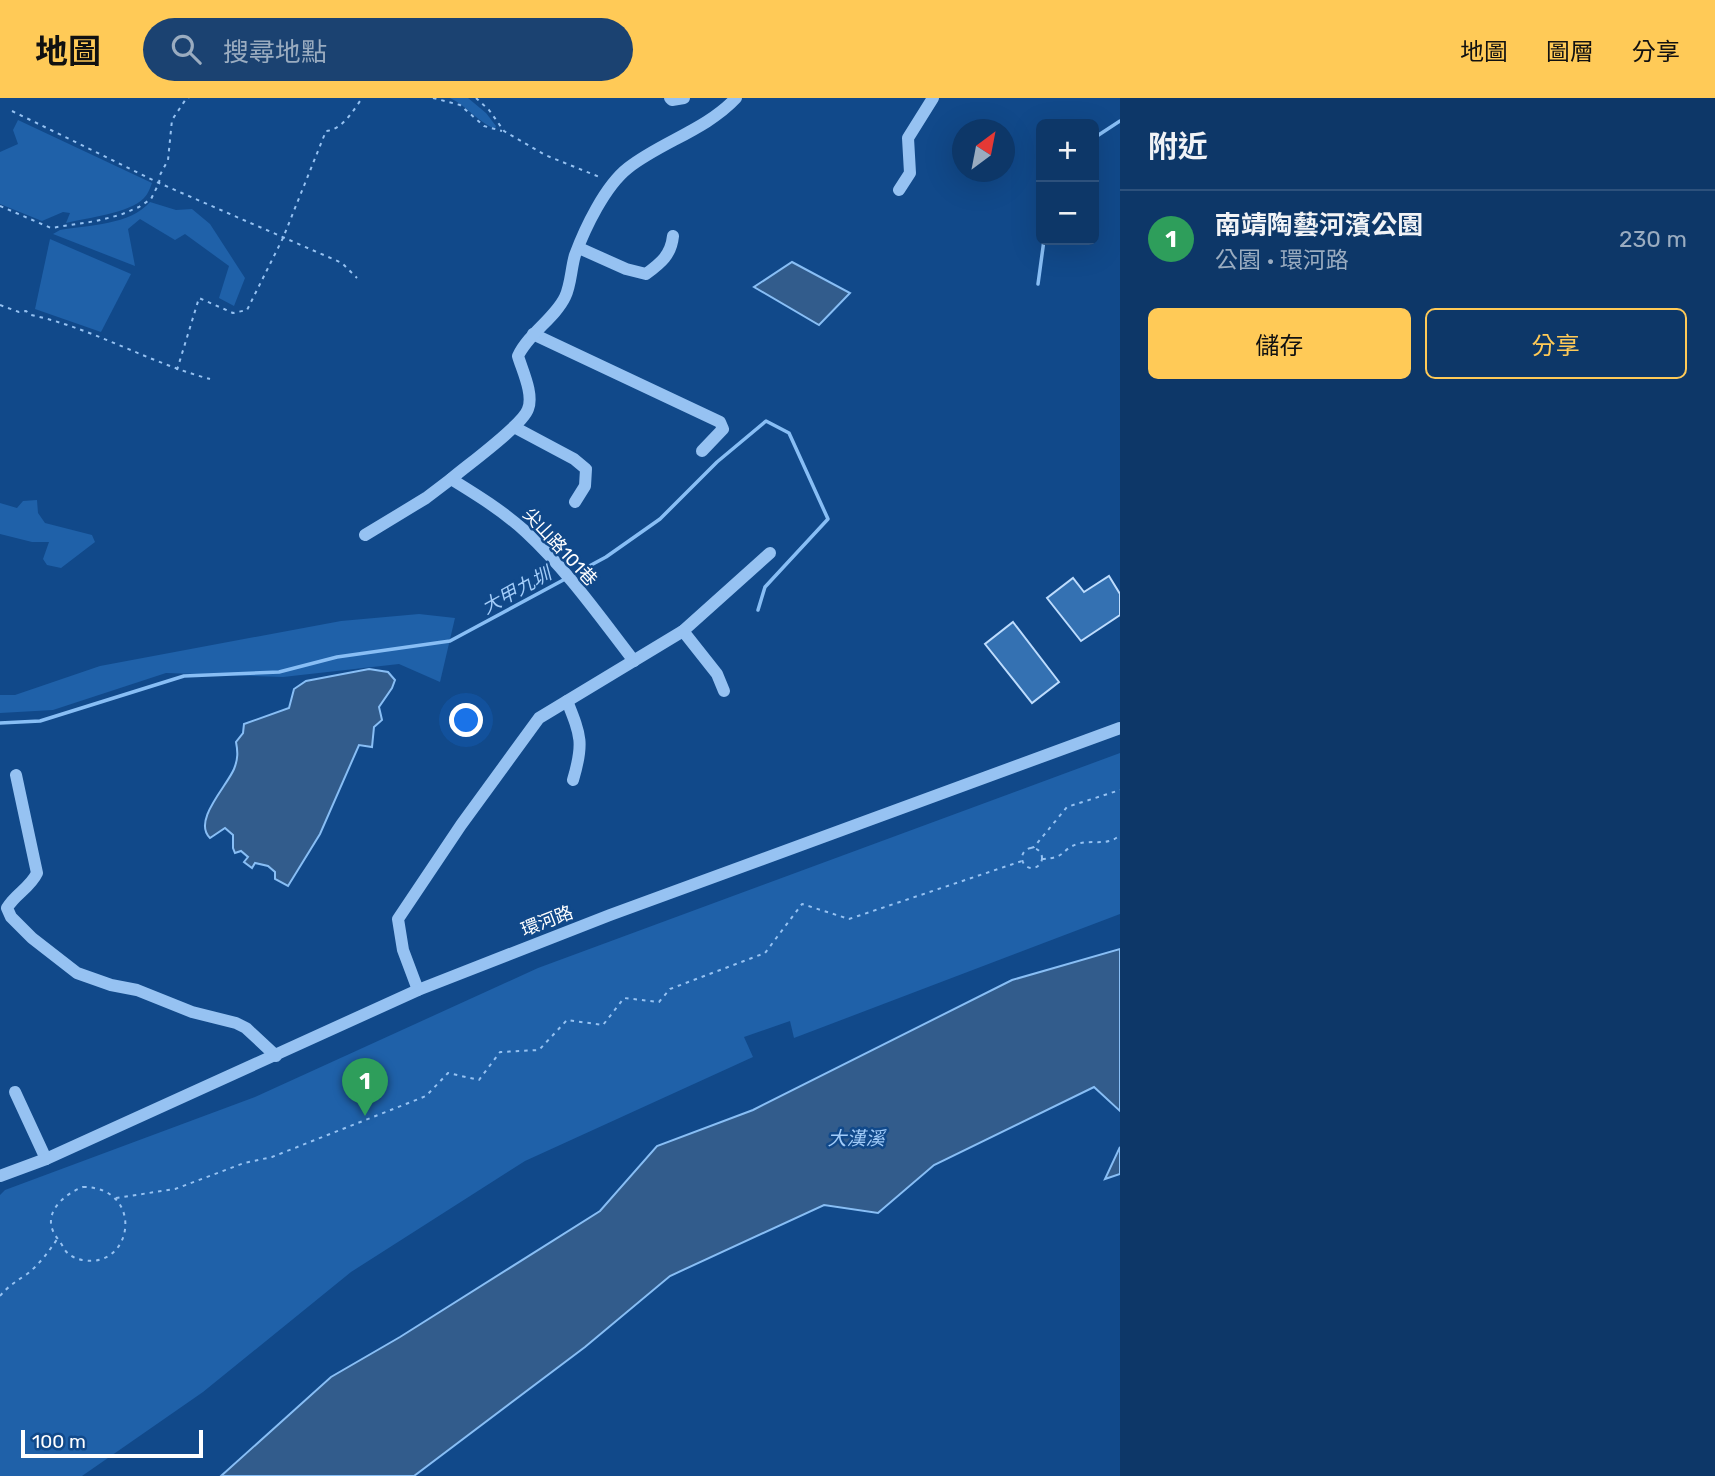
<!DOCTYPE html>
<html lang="zh-TW">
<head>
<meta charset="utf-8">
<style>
	body { margin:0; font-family:Rubik,"Noto Sans TC",sans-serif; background:#1b4271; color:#f1f3f6 }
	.controls { position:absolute; right:21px; top:21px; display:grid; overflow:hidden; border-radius:10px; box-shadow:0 7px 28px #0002 }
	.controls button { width:63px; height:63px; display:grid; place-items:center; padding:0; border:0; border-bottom:2px solid #2d517c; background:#0d3768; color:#f1f3f6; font:35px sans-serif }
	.compass { position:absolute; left:952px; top:21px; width:63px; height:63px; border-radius:50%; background:#0d3768; box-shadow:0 7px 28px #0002; rotate:32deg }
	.scale { position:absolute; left:21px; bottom:18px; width:182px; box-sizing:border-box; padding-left:7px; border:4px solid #fff; border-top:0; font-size:19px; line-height:24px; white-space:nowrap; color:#fff; -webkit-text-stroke:5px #11498a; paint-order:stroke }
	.you { position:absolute; left:467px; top:623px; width:24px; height:24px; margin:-18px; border:5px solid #fff; border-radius:50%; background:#1a73e8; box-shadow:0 0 0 10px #1a73e833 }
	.badge { display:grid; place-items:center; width:46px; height:46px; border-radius:50%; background:#ffca57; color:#fff; font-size:23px; font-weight:700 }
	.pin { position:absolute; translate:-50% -58px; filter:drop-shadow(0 2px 4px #0008) }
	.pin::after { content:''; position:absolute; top:37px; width:24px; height:21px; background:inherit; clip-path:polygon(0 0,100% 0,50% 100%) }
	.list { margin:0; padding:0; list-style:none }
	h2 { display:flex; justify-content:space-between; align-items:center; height:91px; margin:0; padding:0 28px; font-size:30px }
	h2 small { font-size:23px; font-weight:400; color:#9aacc0 }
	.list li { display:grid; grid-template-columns:46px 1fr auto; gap:21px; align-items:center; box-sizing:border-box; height:98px; padding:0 28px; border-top:2px solid #2d517c }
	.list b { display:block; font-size:26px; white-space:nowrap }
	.list p { margin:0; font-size:23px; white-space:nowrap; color:#9aacc0 }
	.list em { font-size:23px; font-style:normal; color:#9aacc0 }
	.actions { display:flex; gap:14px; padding:21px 28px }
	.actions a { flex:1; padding:16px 0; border:2px solid #ffca57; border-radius:10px; text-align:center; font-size:24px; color:#ffca57 }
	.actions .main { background:#ffca57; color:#111 }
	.icon { flex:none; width:38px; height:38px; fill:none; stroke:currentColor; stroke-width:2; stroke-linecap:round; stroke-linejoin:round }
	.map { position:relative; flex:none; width:1120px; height:1378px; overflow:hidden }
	header { display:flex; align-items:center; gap:42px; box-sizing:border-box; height:98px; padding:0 35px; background:#ffca57; color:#111 }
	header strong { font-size:33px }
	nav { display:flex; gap:38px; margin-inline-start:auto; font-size:24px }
	.search { width:490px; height:63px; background:#1b4271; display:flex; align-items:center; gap:18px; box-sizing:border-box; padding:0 24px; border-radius:38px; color:#9aacc0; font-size:26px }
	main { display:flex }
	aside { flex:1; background:#0d3768 }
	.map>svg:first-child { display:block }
	.green { fill:#1f61a9 }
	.water { fill:#325c8c; stroke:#88bef5; stroke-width:2 }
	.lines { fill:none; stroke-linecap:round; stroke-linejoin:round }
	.stream { stroke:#88bef5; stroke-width:3.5 }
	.building { fill:#3471b2; stroke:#bddcfd; stroke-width:2 }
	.path { stroke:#96c2f2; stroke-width:2; stroke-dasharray:3.5 5; stroke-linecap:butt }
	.minor { stroke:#96c2f2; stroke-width:12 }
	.labels { text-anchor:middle; stroke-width:5; stroke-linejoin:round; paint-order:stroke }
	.street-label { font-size:18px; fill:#fff; stroke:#11498a }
	.water-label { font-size:19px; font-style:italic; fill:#a2ccf9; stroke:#11498a }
</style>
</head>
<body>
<header>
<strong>地圖</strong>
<div class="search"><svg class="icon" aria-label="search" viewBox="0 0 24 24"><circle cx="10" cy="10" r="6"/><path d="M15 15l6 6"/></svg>搜尋地點</div>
<nav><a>地圖</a><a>圖層</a><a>分享</a></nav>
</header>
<main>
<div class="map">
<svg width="1120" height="1378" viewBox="0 0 1120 1378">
	<rect width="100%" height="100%" fill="#11498a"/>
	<g class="green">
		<path d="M450,0H468L486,15L496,28L495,31C478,24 467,8 450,0Z"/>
		<path d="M18,22L152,85C150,90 148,96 144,100C130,115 87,120 66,125L70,115L63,114L42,123L0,106V54L18,46L13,32Z"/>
		<path d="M150,104L176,112L192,111L210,126L245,180L234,208L219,200L229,168L185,136L175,142L140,121L128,131L135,168L53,136L60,132C89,127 130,127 150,104Z"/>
		<polygon points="50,141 131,176 101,234 35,211"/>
		<polygon points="37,402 38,415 45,425 92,437 95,444 61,470 47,467 43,461 49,444 32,444 0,436 0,405 17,410 23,403"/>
		<polygon points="419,516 455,520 440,584 399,566 283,579 166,575 53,612 0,615 0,597 15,597 100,568 341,523"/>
		<polygon points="1120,655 1120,816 794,940 790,923 744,939 753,959 525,1063 351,1174 203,1294 82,1378 0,1378 0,1097 5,1092 255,999 538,870"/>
	</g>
	<g class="water">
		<polygon points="792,164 850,195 819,227 754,189"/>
		<path d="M369,571L388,574L395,582L392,590L379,609L382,622L374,629L372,649L359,647L320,736L288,788L275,781V774L268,768L255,765L252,770L244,764L248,759L241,753L235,755L233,750V737L225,730L210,740C192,723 227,688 234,671C238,661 238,654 236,644L243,635L244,626L289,610L294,591L306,583Z"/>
		<polygon points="1120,851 1120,1013 1094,989 934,1067 878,1115 824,1107 670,1178 585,1249 414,1378 221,1378 331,1279 400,1239 600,1113 657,1048 753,1012 1012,882"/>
		<polygon points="1120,1049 1120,1076 1105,1081"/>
	</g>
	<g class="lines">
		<g class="stream">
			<polyline points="1094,40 1120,23"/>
			<polyline points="1038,186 1044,142"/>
			<polyline points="0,625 40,623 184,578 279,574 337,559 450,543 606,459 660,421 717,364 766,323 789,335 828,421 765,489 758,512"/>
		</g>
	</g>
	<g class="building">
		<polygon points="1109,478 1120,496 1120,517 1081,543 1047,500 1073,480 1084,494"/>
		<polygon points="1013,524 1059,584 1032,605 985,546"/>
	</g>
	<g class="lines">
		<g class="path">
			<polyline points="433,0 460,7 484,28 502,33"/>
			<polyline points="476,0 489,12 504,33 545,57 602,80"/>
			<polyline points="12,13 159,85 342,165 357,180"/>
			<polyline points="0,108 51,130 96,123 120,117 139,109 151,101 159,85 160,77 168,62 172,22 186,1 189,0"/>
			<path d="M0,207L19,214L26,213L31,217C93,230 149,265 210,281"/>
			<path d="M177,272L199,200L233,215L247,212L283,140L326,33C342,32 354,12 362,0"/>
			<circle cx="1032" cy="760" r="10"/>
			<polyline points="1031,750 1034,749 1067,709 1120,692"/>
			<path d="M1042,761C1067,760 1060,752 1077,746C1093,741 1107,749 1120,737"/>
			<path d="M83,1089C145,1089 134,1172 82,1162C73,1160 66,1156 62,1147C59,1142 55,1138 53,1133C44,1113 66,1095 83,1089Z"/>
			<polyline points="116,1100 175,1091 244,1065 272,1059 426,998 448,975 479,982 500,954 539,952 567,922 603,927 624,900 659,904 670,891 765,855 802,806 849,821 1022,763"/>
			<path d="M0,1198C8,1188 17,1183 27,1176C40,1166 49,1153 58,1140"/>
		</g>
		<g class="minor">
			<polyline points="670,0 672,2 684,0"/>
			<polyline points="899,92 910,75 908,40 933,0"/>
			<path d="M579,150L626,171L646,176C661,165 671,157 673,138"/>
			<polyline points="533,236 720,324 723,331 702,353"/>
			<polyline points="514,329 574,361 586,371 585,388 575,404"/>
			<polyline points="365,437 426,400 451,381"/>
			<polyline points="683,533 717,576 724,593"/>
			<path d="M634,563C600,519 567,472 526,434C503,413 477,397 451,381C466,368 523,327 528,311C534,296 522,272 518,258C529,235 555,220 565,199C571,187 571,170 575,157C585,130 605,88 628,70C661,44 706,32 736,0"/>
			<path d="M567,603C581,638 584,645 573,682"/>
			<path d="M16,677L37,775C30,790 15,796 7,810L11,819L32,840L77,875L111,887L137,892L192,914L236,925L246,930L276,958"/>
			<polyline points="418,892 403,852 398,821 461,727 539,620 683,533 770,455"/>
			<polyline points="15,994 46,1061"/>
			<polyline points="0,1078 46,1061 418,892 610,817 1120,630"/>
		</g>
	</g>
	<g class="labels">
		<g class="street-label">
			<text transform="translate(560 449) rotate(47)" y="6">尖山路101巷</text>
			<text transform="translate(547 823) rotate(-21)" y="6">環河路</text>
		</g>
		<g class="water-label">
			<text transform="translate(516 492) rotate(-29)" y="7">大甲九圳</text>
			<text x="856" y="1047">大漢溪</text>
		</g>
	</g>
</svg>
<div class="controls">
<button>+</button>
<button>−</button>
</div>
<svg class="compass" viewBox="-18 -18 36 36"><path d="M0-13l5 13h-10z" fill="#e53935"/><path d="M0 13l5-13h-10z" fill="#9aacc0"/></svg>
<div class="scale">100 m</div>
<div class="you"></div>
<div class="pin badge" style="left:365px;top:1018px;background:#2e9e5b">1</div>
</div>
<aside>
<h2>附近<small></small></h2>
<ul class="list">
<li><span class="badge" style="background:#2e9e5b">1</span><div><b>南靖陶藝河濱公園</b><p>公園 · 環河路</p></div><em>230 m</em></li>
</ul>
<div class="actions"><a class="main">儲存</a><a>分享</a></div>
</aside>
</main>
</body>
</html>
